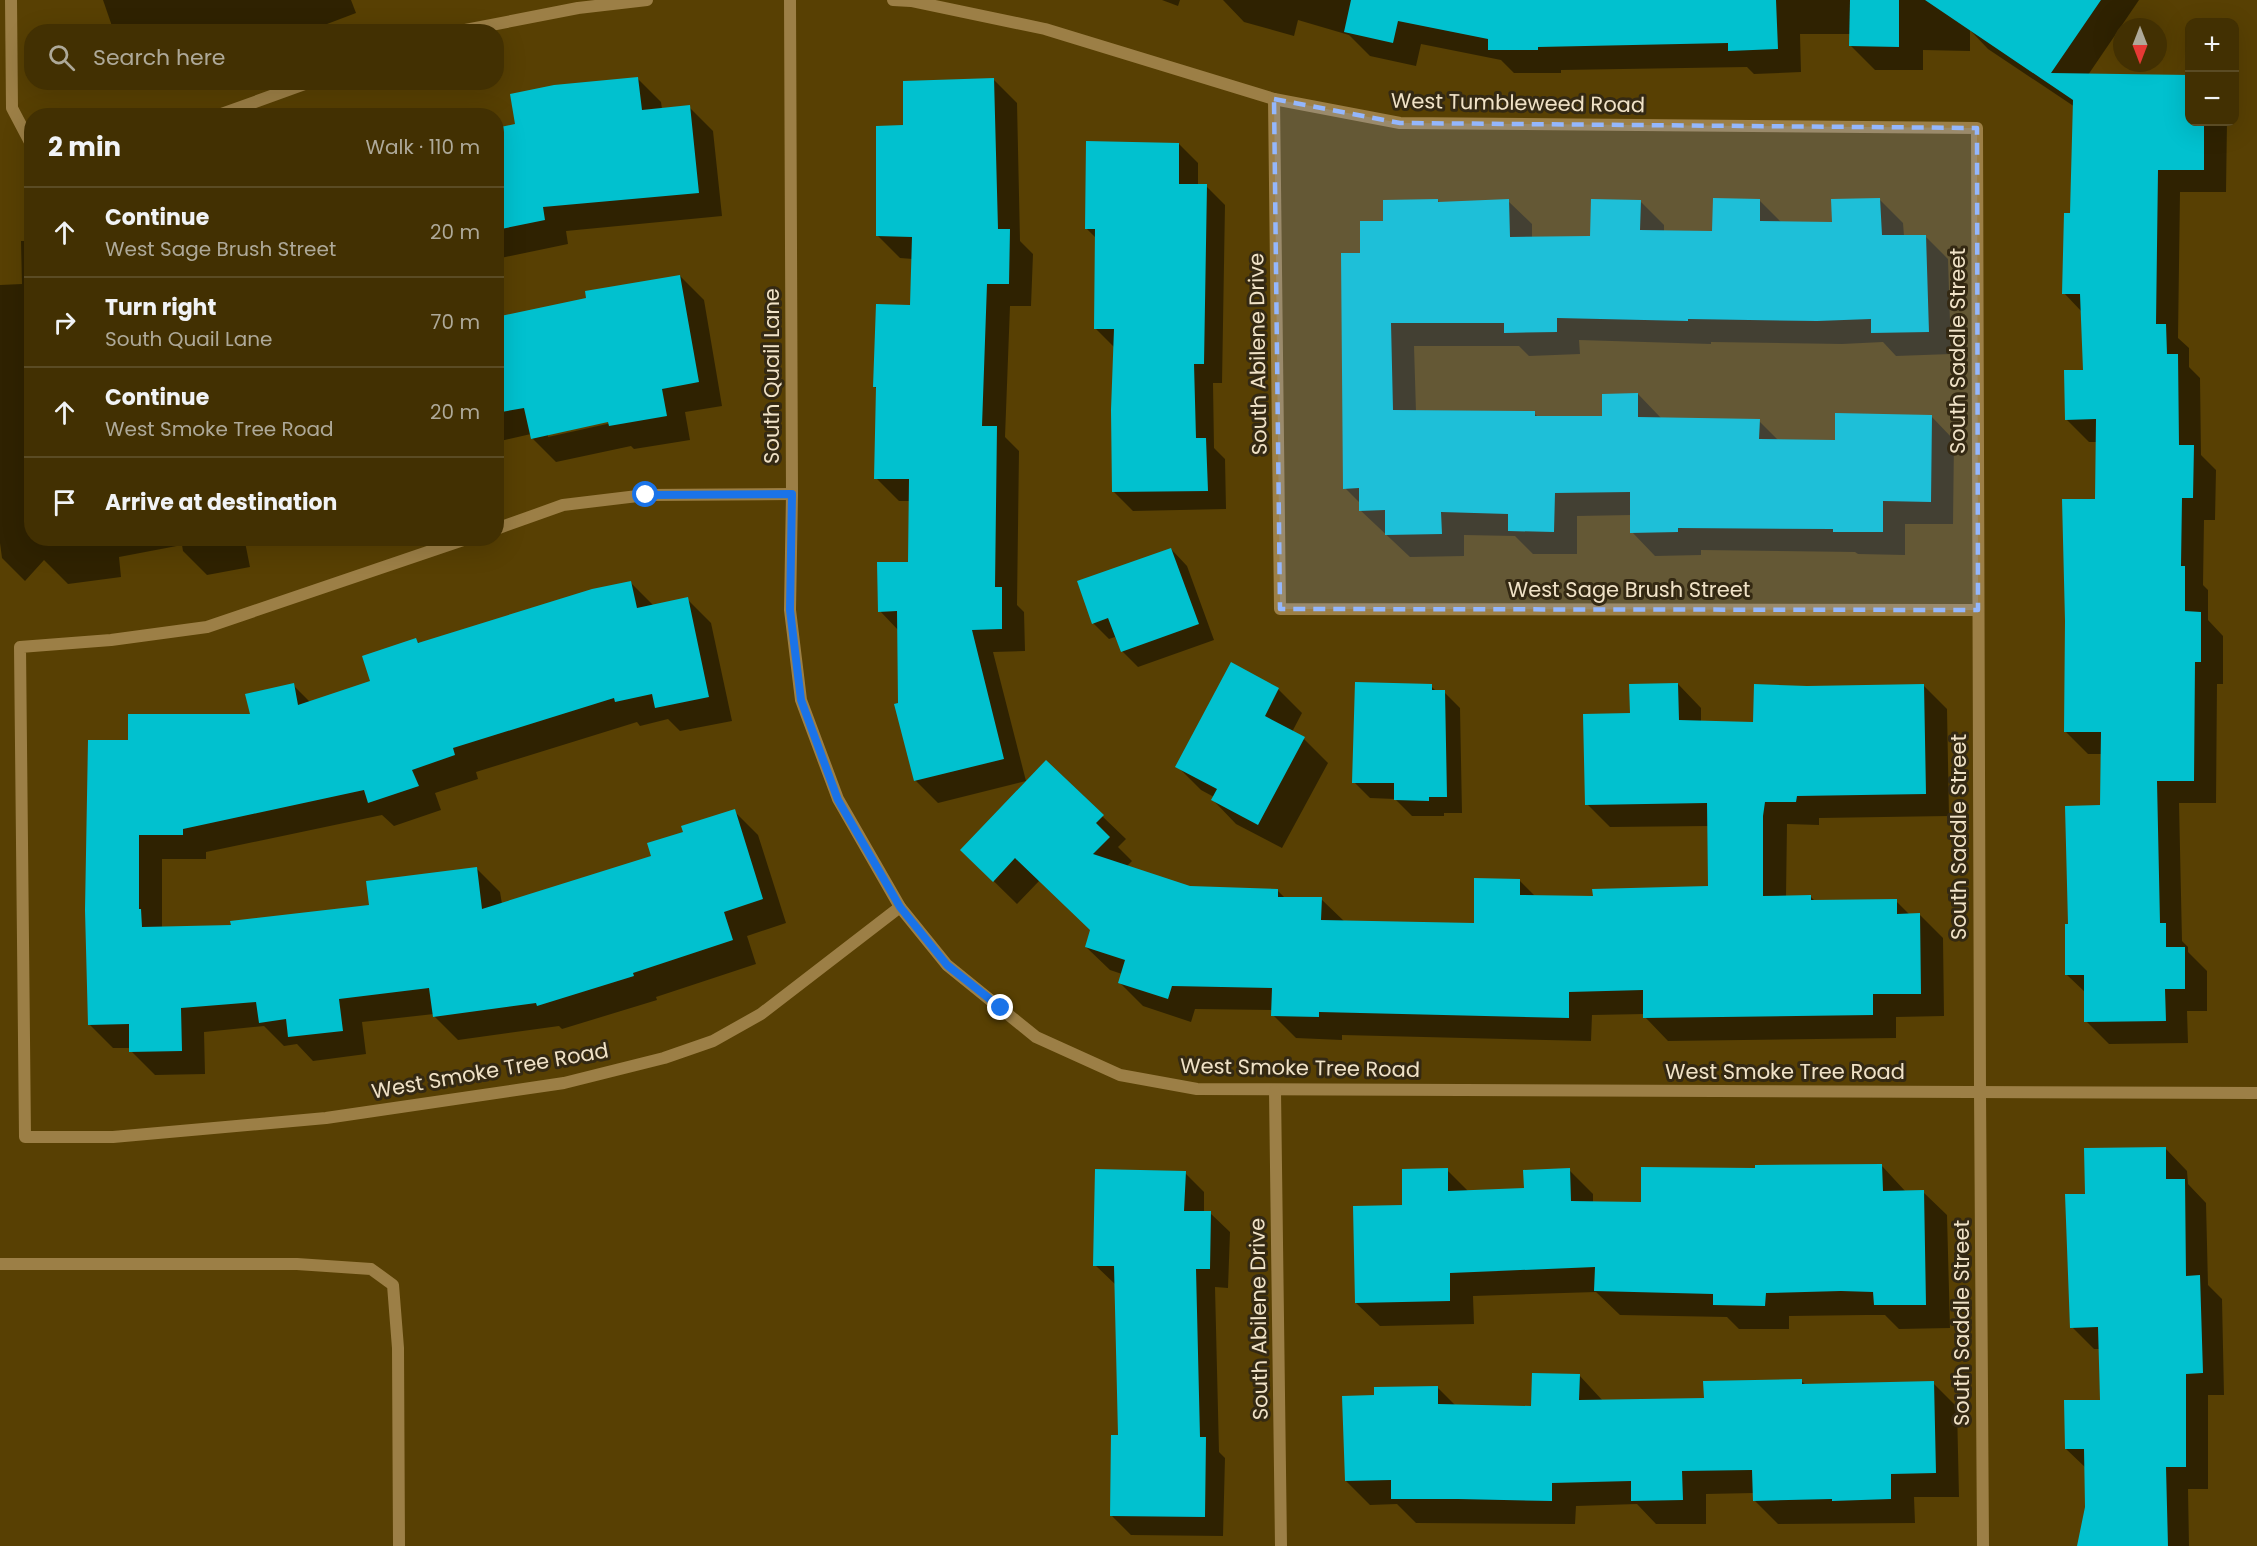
<!DOCTYPE html>
<html lang="en">
<head>
<meta charset="utf-8">
<style>
	body { margin:0; font-family:Poppins,sans-serif; background:#4c3c11; color:#f1f3f6 }
	.controls { position:absolute; right:18px; top:18px; display:grid; overflow:hidden; border-radius:12px; box-shadow:0 6px 24px #0002 }
	.controls button { width:54px; height:54px; display:grid; place-items:center; padding:0; border:0; border-bottom:2px solid #5a4b24; background:#423002; color:#f1f3f6; font:30px sans-serif }
	.compass { position:absolute; left:2113px; top:18px; width:54px; height:54px; border-radius:50%; background:#423002; box-shadow:0 6px 24px #0002; rotate:180deg }
	.stop { position:absolute; width:18px; height:18px; margin:-14px; border:4px solid #1a73e8; border-radius:50%; background:#fff }
	.stop.end { background:#1a73e8; border-color:#fff; box-shadow:0 2px 6px #0008 }
	.list { margin:0; padding:0; list-style:none }
	h2 { display:flex; justify-content:space-between; align-items:center; height:78px; margin:0; padding:0 24px; font-size:26px }
	h2 small { font-size:20px; font-weight:400; color:#aea999 }
	.list li { display:grid; grid-template-columns:39px 1fr auto; gap:18px; align-items:center; box-sizing:border-box; height:90px; padding:0 24px; border-top:2px solid #5a4b24 }
	.list b { display:block; font-size:22px; white-space:nowrap }
	.list p { margin:0; font-size:20px; white-space:nowrap; color:#aea999 }
	.list em { font-size:20px; font-style:normal; color:#aea999 }
	.icon { flex:none; width:33px; height:33px; fill:none; stroke:currentColor; stroke-width:2; stroke-linecap:round; stroke-linejoin:round }
	.map { position:relative; flex:none; width:2257px; height:1546px; overflow:hidden }
	.search { position:absolute; background:#423002; box-shadow:0 6px 24px #0002; left:24px; top:24px; width:480px; height:66px; display:flex; align-items:center; gap:15px; box-sizing:border-box; padding:0 21px; border-radius:24px; color:#aea999; font-size:22px }
	.panel { position:absolute; background:#423002; box-shadow:0 6px 24px #0002; left:24px; top:108px; width:480px; height:438px; border-radius:24px }
	.map>svg:first-child { display:block }
	.shadow { fill:#0007; fill-rule:evenodd }
	.building { fill:#01c1cf }
	.lines { fill:none; stroke-linecap:round; stroke-linejoin:round }
	.street { stroke:#9c7f46; stroke-width:12 }
	.route { stroke:#1a73e8; stroke-width:8 }
	.marked { fill:#94b7fd; fill-opacity:0.2; stroke:#94b7fd; stroke-width:4.5; stroke-dasharray:12 8; stroke-linejoin:round }
	.labels { text-anchor:middle; stroke-width:6; stroke-linejoin:round; paint-order:stroke }
	.street-label { font-size:21px; fill:#f0e2c7; stroke:#342913 }
</style>
</head>
<body>
<div class="map">
<svg width="2257" height="1546" viewBox="0 0 2257 1546">
	<rect width="100%" height="100%" fill="#584003"/>
	<g class="shadow">
		<polygon points="103,0 351,0 356,13 306,32 114,32"/>
		<polygon points="1162,0 1180,0 1178,6"/>
		<polygon points="1223,0 2139,0 2088,75 2190,122 2227,122 2226,192 2180,192 2178,338 2189,348 2189,367 2200,378 2201,455 2216,470 2215,520 2204,520 2203,585 2208,590 2208,620 2223,636 2223,684 2217,684 2216,803 2179,803 2182,941 2188,947 2188,952 2207,971 2207,1011 2187,1011 2188,1043 2109,1044 2086,1021 2086,993 2067,975 2070,926 2101,807 2102,754 2088,754 2065,731 2097,501 2098,442 2089,442 2066,419 2084,371 2082,312 2064,293 2072,215 2075,107 1988,49 1970,30 1970,51 1923,50 1923,70 1875,70 1851,46 1851,34 1800,34 1801,72 1754,74 1747,67 1561,70 1561,73 1514,73 1501,60 1421,44 1416,66 1370,56 1349,35 1298,20 1294,36 1244,22"/>
		<polygon points="637,78 661,102 662,109 689,107 713,131 722,216 566,231 568,244 496,259 496,129 517,125"/>
		<polygon points="994,80 1017,103 1020,241 1033,254 1031,306 1010,306 1005,437 1019,451 1017,605 1024,612 1025,651 993,652 1026,781 938,803 915,780 900,704 899,631 880,611 910,564 910,501 899,501 876,478 878,390 874,386 912,307 913,259 900,258 877,235 905,126"/>
		<polygon points="1179,144 1198,163 1198,186 1206,186 1225,205 1222,383 1213,383 1214,448 1225,459 1226,509 1133,511 1114,492 1115,348 1095,328 1096,238 1086,228"/>
		<polygon points="1437,200 1440,203 1508,201 1532,224 1532,239 1592,238 1641,202 1664,225 1664,232 1713,233 1760,201 1781,222 1834,223 1880,200 1903,223 1904,236 1925,236 1948,259 1951,354 1896,356 1883,342 1842,344 1711,342 1711,344 1579,340 1580,354 1529,356 1519,346 1414,346 1416,412 1534,413 1539,418 1604,418 1638,394 1661,418 1759,421 1779,441 1836,442 1931,416 1954,440 1953,524 1905,524 1905,555 1858,554 1855,552 1701,550 1701,555 1655,556 1632,532 1632,515 1577,516 1577,554 1533,554 1515,536 1464,535 1464,556 1410,557 1360,510 1361,504 1345,488 1362,254 1384,222"/>
		<polygon points="21,241 32,241 32,538 256,538 245,542 250,567 207,575 183,551 182,545 119,557 121,577 68,584 44,560 25,581 2,558 0,543 0,285 22,284"/>
		<path d="M680,276L704,300L722,406L685,412L690,440L634,449L631,446L556,462L532,438L531,434L496,442V318L588,299ZM615,419L616,422L548,437V434Z"/>
		<polygon points="1171,549 1187,566 1214,640 1138,667 1122,651 1115,637 1109,639 1093,623"/>
		<polygon points="631,583 654,606 687,599 711,623 732,721 680,731 668,719 640,726 637,722 476,772 478,779 435,793 441,810 394,826 382,815 206,852 206,859 162,859 162,928 233,927 371,906 476,868 500,892 502,904 653,857 684,833 734,811 758,835 786,923 747,936 756,964 656,997 657,1000 562,1029 559,1026 458,1040 434,1016 434,1014 362,1022 366,1054 313,1061 297,1044 284,1046 264,1026 204,1032 205,1074 155,1075 131,1051 131,1048 113,1048 89,1024 130,742 251,716 293,685 310,702 371,682 416,640 420,644"/>
		<polygon points="1678,684 1701,708 1701,722 1754,724 1807,687 1924,686 1947,709 1949,816 1819,818 1819,825 1787,824 1786,897 1811,897 1816,902 1896,901 1910,915 1920,915 1943,938 1944,1016 1896,1017 1896,1038 1668,1041 1645,1017 1645,1014 1592,1015 1591,1041 1342,1035 1342,1040 1296,1038 1273,1015 1273,1010 1195,1009 1191,1022 1143,1006 1119,982 1122,974 1110,970 1086,947 1092,930 1040,880 1017,904 962,850 1102,816 1126,839 1118,847 1132,861 1127,866 1190,888 1277,890 1285,898 1321,899 1345,922 1475,925 1520,881 1536,897 1594,898 1709,887 1709,826 1610,827 1587,804 1631,715"/>
		<polygon points="1431,686 1437,692 1444,692 1460,708 1462,813 1444,813 1444,816 1412,816 1395,799 1370,798 1354,782"/>
		<polygon points="1278,689 1302,713 1292,732 1304,739 1328,763 1282,848 1236,824 1213,800 1214,797 1201,790 1177,766"/>
		<polygon points="2165,1148 2187,1171 2188,1184 2206,1203 2208,1285 2222,1299 2224,1395 2208,1395 2208,1489 2188,1489 2189,1546 2078,1546 2087,1507 2086,1468 2066,1449 2101,1401 2100,1349 2094,1349 2072,1327 2087,1196"/>
		<polygon points="1882,1166 1906,1192 1923,1192 1947,1215 1950,1328 1899,1329 1885,1315 1866,1315 1789,1316 1789,1329 1739,1329 1727,1317 1620,1315 1596,1292 1473,1296 1474,1324 1380,1326 1356,1303 1404,1206 1447,1170 1469,1192 1525,1189 1569,1170 1593,1194 1593,1202 1642,1203 1756,1170"/>
		<polygon points="1185,1173 1204,1192 1204,1213 1210,1213 1230,1232 1228,1288 1215,1287 1219,1452 1225,1458 1223,1536 1131,1535 1112,1516 1119,1437 1116,1285 1095,1265"/>
		<polygon points="1579,1375 1603,1401 1705,1399 1801,1381 1806,1385 1933,1383 1957,1407 1959,1497 1914,1497 1915,1523 1778,1524 1754,1500 1754,1493 1706,1494 1706,1524 1656,1524 1637,1504 1576,1506 1575,1524 1416,1523 1397,1504 1370,1505 1346,1481 1375,1397 1437,1387 1456,1406 1533,1408"/>
	</g>
	<g class="building">
		<polygon points="1351,0 1776,0 1778,49 1728,51 1728,43 1538,47 1538,50 1488,50 1488,39 1398,21 1393,43 1344,32"/>
		<polygon points="1850,0 1899,0 1899,47 1849,46"/>
		<polygon points="1925,0 2101,0 2051,73 2190,75 2190,122 2204,122 2204,170 2158,170 2156,324 2166,324 2167,354 2178,354 2179,445 2194,445 2193,498 2182,498 2181,566 2185,566 2185,611 2201,612 2201,662 2195,662 2194,781 2157,781 2160,923 2166,923 2166,947 2185,947 2185,989 2165,989 2166,1021 2084,1022 2084,975 2065,975 2065,924 2068,924 2065,806 2100,805 2101,732 2064,732 2065,621 2062,499 2095,499 2096,419 2065,420 2064,370 2083,370 2080,294 2062,294 2064,213 2070,213 2073,100"/>
		<polygon points="638,77 642,110 690,105 699,193 543,207 545,220 496,230 496,128 515,124 510,94 554,85"/>
		<polygon points="994,78 998,229 1010,229 1009,284 987,284 982,426 997,426 995,587 1002,587 1002,629 972,630 1004,759 914,781 894,704 898,703 897,611 878,612 877,562 908,562 909,479 874,479 876,387 873,387 876,304 910,305 912,237 876,236 876,126 903,125 903,81"/>
		<polygon points="1086,141 1179,143 1179,184 1207,184 1204,364 1194,364 1196,438 1206,438 1208,491 1112,492 1111,410 1114,329 1094,329 1095,229 1085,229"/>
		<polygon points="1713,198 1760,199 1760,221 1832,222 1831,199 1880,198 1882,235 1926,235 1929,332 1871,333 1871,319 1817,321 1688,319 1688,321 1557,318 1557,332 1504,333 1504,323 1391,323 1393,410 1535,411 1535,416 1602,416 1602,394 1638,393 1638,417 1760,419 1759,439 1835,440 1835,413 1932,415 1931,502 1883,501 1883,532 1833,532 1833,529 1678,528 1678,532 1630,533 1630,492 1555,493 1554,532 1508,531 1508,514 1441,512 1442,534 1385,535 1385,510 1359,511 1359,488 1343,489 1341,253 1360,253 1360,221 1383,221 1383,200 1438,199 1438,202 1509,199 1510,237 1590,236 1591,199 1641,200 1640,230 1712,231"/>
		<polygon points="680,275 699,382 662,389 667,416 609,426 608,422 531,439 524,408 496,413 496,317 586,298 585,291"/>
		<polygon points="1171,548 1199,624 1121,652 1108,618 1092,624 1077,581"/>
		<polygon points="631,581 637,608 688,597 709,697 655,708 652,694 615,702 614,698 453,748 455,755 412,770 419,786 368,803 364,790 183,829 183,835 139,835 139,909 141,909 142,927 231,925 230,921 369,905 366,881 477,867 482,909 651,856 647,843 683,832 681,826 735,809 763,899 724,912 733,940 633,973 634,976 537,1006 536,1003 433,1017 429,988 339,999 343,1031 288,1037 286,1019 259,1023 256,1002 181,1008 182,1051 129,1052 129,1024 88,1025 85,910 88,740 128,740 128,714 250,714 245,694 294,683 298,705 370,681 362,656 416,638 418,643 592,589"/>
		<polygon points="1231,662 1279,688 1265,716 1305,737 1258,825 1211,800 1217,789 1175,767"/>
		<polygon points="1355,682 1432,684 1432,690 1445,690 1447,797 1429,797 1429,801 1394,800 1394,783 1352,783"/>
		<polygon points="1678,683 1679,720 1753,722 1754,684 1807,686 1924,684 1926,794 1797,796 1796,802 1765,802 1763,816 1763,896 1811,895 1811,900 1897,899 1897,914 1920,913 1921,994 1873,994 1873,1015 1643,1018 1643,990 1569,992 1569,1018 1319,1012 1319,1017 1271,1016 1272,988 1172,986 1168,999 1118,983 1125,960 1085,947 1090,930 1015,858 993,882 960,850 1046,760 1104,815 1096,823 1110,837 1093,854 1190,886 1278,889 1278,897 1322,897 1321,920 1474,923 1474,878 1520,879 1520,895 1593,896 1592,889 1708,886 1707,803 1585,805 1583,714 1630,713 1629,684"/>
		<polygon points="2166,1147 2166,1179 2185,1179 2186,1276 2200,1275 2203,1373 2186,1374 2186,1467 2166,1467 2168,1546 2077,1546 2085,1507 2084,1449 2065,1449 2064,1400 2100,1400 2098,1327 2070,1328 2065,1194 2085,1194 2084,1148"/>
		<polygon points="1882,1164 1883,1191 1924,1190 1926,1305 1874,1305 1873,1292 1841,1291 1766,1293 1765,1306 1713,1305 1713,1294 1594,1291 1595,1267 1450,1273 1450,1301 1355,1303 1353,1206 1402,1205 1402,1169 1448,1168 1448,1191 1524,1188 1523,1170 1570,1168 1571,1201 1641,1202 1641,1167 1755,1168 1755,1165"/>
		<polygon points="1095,1169 1186,1171 1184,1211 1211,1211 1210,1269 1196,1269 1200,1437 1206,1437 1205,1517 1110,1516 1111,1435 1118,1435 1114,1266 1093,1266"/>
		<polygon points="1532,1373 1580,1374 1579,1400 1704,1398 1703,1381 1802,1379 1802,1384 1934,1381 1936,1473 1891,1474 1891,1499 1832,1501 1832,1499 1753,1501 1752,1470 1682,1471 1683,1500 1631,1501 1631,1481 1552,1483 1552,1501 1458,1499 1391,1499 1391,1480 1345,1481 1342,1396 1374,1395 1374,1387 1438,1386 1438,1404 1531,1406"/>
	</g>
	<g class="lines">
		<g class="street">
			<polyline points="11,0 12,108 32,146"/>
			<polyline points="790,0 792,494 790,610 801,700 838,799 900,907"/>
			<polyline points="893,0 911,1 1045,29 1274,99 1400,123 1977,128 1980,1091 1983,1546"/>
			<polyline points="455,32 578,8 647,0"/>
			<polyline points="1274,99 1280,609 1978,610"/>
			<polyline points="216,116 310,82"/>
			<polyline points="496,529 563,505 646,495 792,494"/>
			<polyline points="469,538 207,627 111,640 20,647 25,1137 113,1137 326,1118 564,1083 664,1058 713,1041 761,1014 900,907 947,965 1036,1037 1120,1075 1197,1089 2257,1093"/>
			<polyline points="1275,1091 1281,1546"/>
			<polyline points="0,1264 297,1264 371,1269 393,1285 398,1348 399,1546"/>
		</g>
	</g>
	<g class="lines">
		<polyline class="route" points="646,495 792,494 790,610 801,700 838,800 900,907 947,965 1001,1008"/>
	</g>
	<path class="marked" d="M1274,99L1400,123L1977,128L1978,610L1280,609Z"/>
	<g class="labels">
		<g class="street-label">
			<text transform="translate(1518 103) rotate(1)" y="7">West Tumbleweed Road</text>
			<text transform="translate(1958 351) rotate(-90)" y="7">South Saddle Street</text>
			<text transform="translate(1258 354) rotate(-91)" y="7">South Abilene Drive</text>
			<text transform="translate(772 376) rotate(-90)" y="7">South Quail Lane</text>
			<text x="1629" y="597">West Sage Brush Street</text>
			<text transform="translate(1959 837) rotate(-90)" y="7">South Saddle Street</text>
			<text transform="translate(1300 1068) rotate(1)" y="7">West Smoke Tree Road</text>
			<text transform="translate(490 1071) rotate(-10)" y="7">West Smoke Tree Road</text>
			<text x="1785" y="1079">West Smoke Tree Road</text>
			<text transform="translate(1259 1319) rotate(-91)" y="7">South Abilene Drive</text>
			<text transform="translate(1962 1323) rotate(-90)" y="7">South Saddle Street</text>
		</g>
	</g>
</svg>
<div class="controls">
<button>+</button>
<button>−</button>
</div>
<svg class="compass" viewBox="-18 -18 36 36"><path d="M0-13l5 13h-10z" fill="#e53935"/><path d="M0 13l5-13h-10z" fill="#aea999"/></svg>
<div class="stop" style="left:646px;top:495px"></div>
<div class="stop end" style="left:1001px;top:1008px"></div>
<div class="search"><svg class="icon" aria-label="search" viewBox="0 0 24 24"><circle cx="10" cy="10" r="6"/><path d="M15 15l6 6"/></svg>Search here</div>
<section class="panel">
<h2>2 min<small>Walk · 110 m</small></h2>
<ul class="list">
<li><svg class="icon" aria-label="ahead" viewBox="0 0 24 24"><path d="M12 20V5M6 11l6-6 6 6"/></svg><div><b>Continue</b><p>West Sage Brush Street</p></div><em>20 m</em></li>
<li><svg class="icon" aria-label="right" viewBox="0 0 24 24"><path d="M7 20v-9h11M14 6l5 5-5 5"/></svg><div><b>Turn right</b><p>South Quail Lane</p></div><em>70 m</em></li>
<li><svg class="icon" aria-label="ahead" viewBox="0 0 24 24"><path d="M12 20V5M6 11l6-6 6 6"/></svg><div><b>Continue</b><p>West Smoke Tree Road</p></div><em>20 m</em></li>
<li><svg class="icon" aria-label="arrive" viewBox="0 0 24 24"><path d="M6 21V4h12l-3 4 3 4H6"/></svg><div><b>Arrive at destination</b></div></li>
</ul>
</section>
</div>
</body>
</html>
